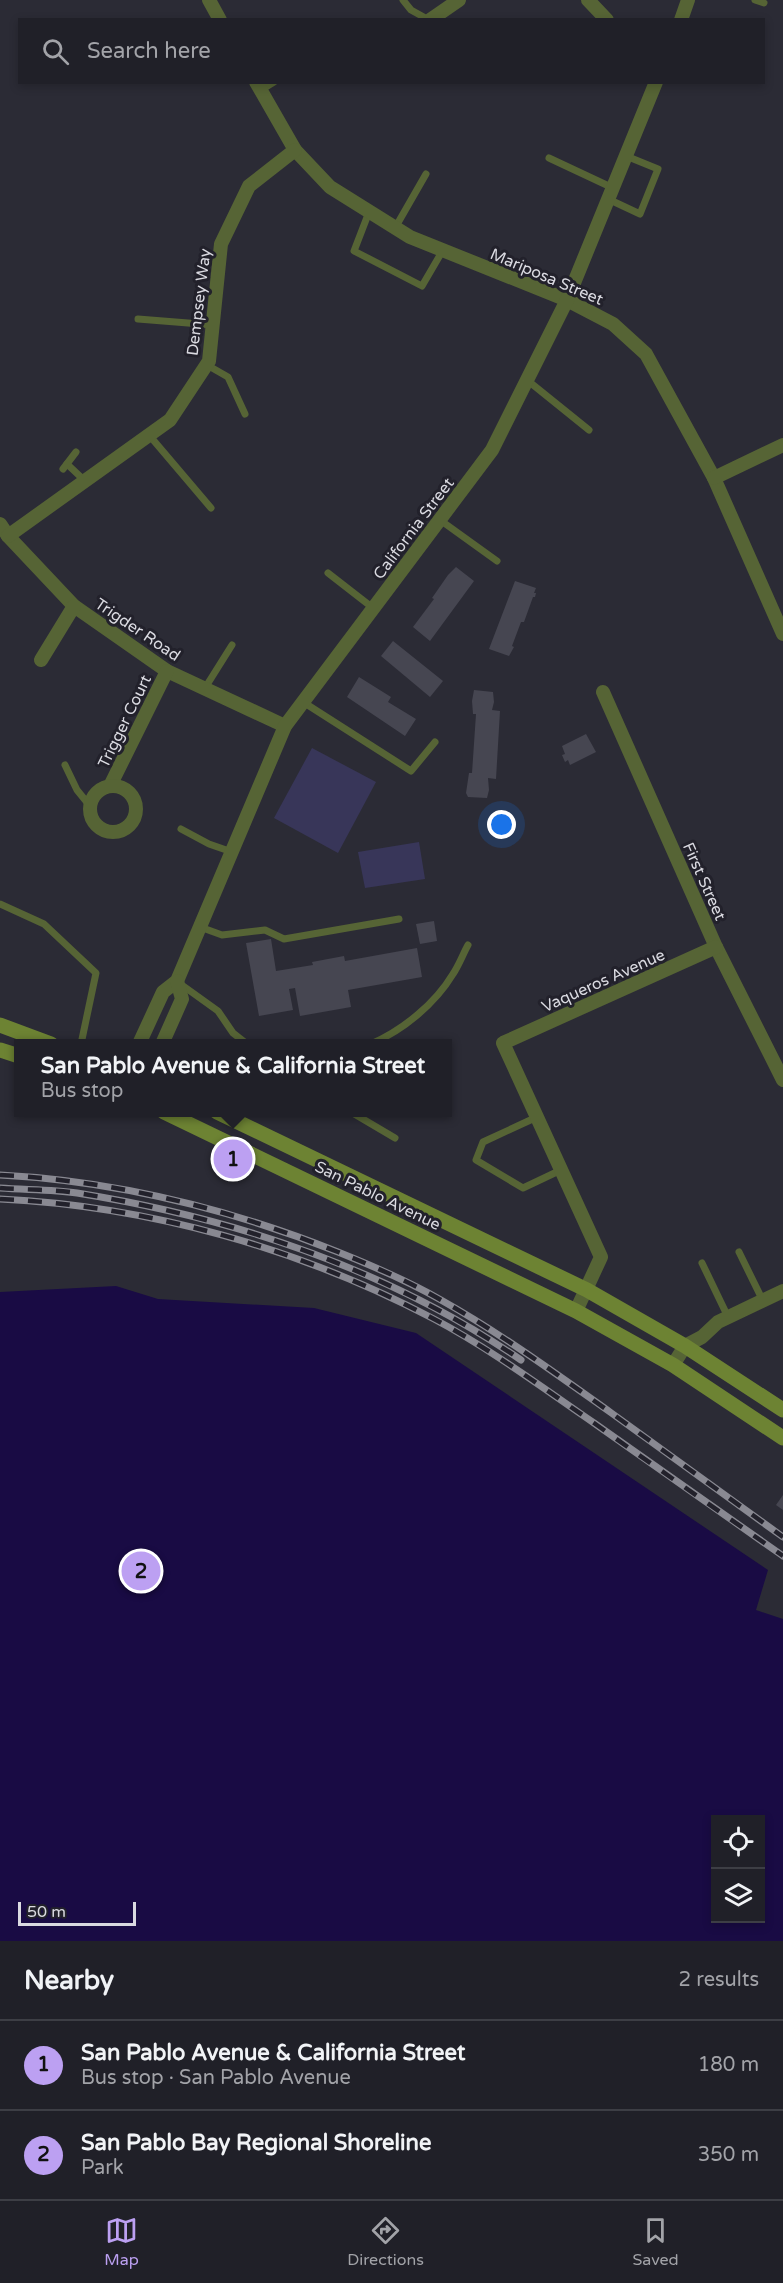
<!DOCTYPE html>
<html lang="en">
<head>
<meta charset="utf-8">
<style>
	body { margin:0; font-family:"Varela Round",sans-serif; background:#282830; color:#f1f3f6 }
	.controls { position:absolute; right:18px; bottom:18px; display:grid; overflow:hidden; border-radius:0px; box-shadow:0 3px 9px #0003 }
	.controls button { width:54px; height:54px; display:grid; place-items:center; padding:0; border:0; border-bottom:2px solid #3d3e45; background:#202028; color:#f1f3f6; font:30px sans-serif }
	.scale { position:absolute; left:18px; bottom:15px; width:118px; box-sizing:border-box; padding-left:6px; border:3px solid #dadae1; border-top:0; font-size:16px; line-height:21px; white-space:nowrap; color:#dadae1; -webkit-text-stroke:4px #22212b; paint-order:stroke }
	.you { position:absolute; left:502px; top:825px; width:21px; height:21px; margin:-15px; border:4px solid #fff; border-radius:50%; background:#1a73e8; box-shadow:0 0 0 9px #1a73e833 }
	.badge { display:grid; place-items:center; width:39px; height:39px; border-radius:50%; background:#bca0f2; color:#111; font-size:20px; font-weight:700 }
	.pin { position:absolute; translate:-50% -50%; border:3px solid #fff; box-shadow:0 2px 6px #0006 }
	.popup { position:absolute; left:14px; top:1039px; width:438px; height:78px; box-sizing:border-box; display:grid; place-content:center; border-radius:0px; background:#202028; filter:drop-shadow(0 2px 4px #0005); font-size:20px; white-space:nowrap; color:#a2a3a8 }
	.popup b { font-size:22px; color:#f1f3f6 }
	.popup::after { content:''; position:absolute; left:50%; top:100%; margin-left:-12px; border:12px solid transparent; border-top-color:#202028 }
	.list { margin:0; padding:0; list-style:none }
	h2 { display:flex; justify-content:space-between; align-items:center; height:78px; margin:0; padding:0 24px; font-size:26px }
	h2 small { font-size:20px; font-weight:400; color:#a2a3a8 }
	.list li { display:grid; grid-template-columns:39px 1fr auto; gap:18px; align-items:center; box-sizing:border-box; height:90px; padding:0 24px; border-top:2px solid #3d3e45 }
	.list b { display:block; font-size:22px; white-space:nowrap }
	.list p { margin:0; font-size:20px; white-space:nowrap; color:#a2a3a8 }
	.list em { font-size:20px; font-style:normal; color:#a2a3a8 }
	.icon { flex:none; width:33px; height:33px; fill:none; stroke:currentColor; stroke-width:2; stroke-linecap:round; stroke-linejoin:round }
	.map { position:relative; flex:none; width:783px; height:1941px; overflow:hidden }
	.search { position:absolute; background:#202028; box-shadow:0 3px 9px #0003; left:18px; right:18px; top:18px; height:66px; display:flex; align-items:center; gap:15px; box-sizing:border-box; padding:0 21px; border-radius:0px; color:#a2a3a8; font-size:22px }
	.sheet { height:258px; background:#202028 }
	nav { display:flex; justify-content:space-around; align-items:center; box-sizing:border-box; height:84px; border-top:2px solid #3d3e45; background:#202028; font-size:16px; color:#a2a3a8 }
	nav a { display:grid; justify-items:center; gap:3px }
	nav .on { color:#bca0f2 }
	.map>svg:first-child { display:block }
	.green { fill:#383659 }
	.water { fill:#190b44; fill-rule:evenodd }
	.building { fill:#464651 }
	.lines { fill:none; stroke-linecap:round; stroke-linejoin:round }
	.lane { stroke:#566435; stroke-width:7 }
	.street { stroke:#566435; stroke-width:14 }
	.secondary { stroke:#6d8333; stroke-width:15 }
	.rail-casing { stroke:#898992; stroke-width:7 }
	.rail { stroke:#22212b; stroke-width:4.5; stroke-dasharray:14; stroke-linecap:butt }
	.labels { text-anchor:middle; stroke-width:6; stroke-linejoin:round; paint-order:stroke }
	.street-label { font-size:16px; fill:#dadae1; stroke:#22212b }
</style>
</head>
<body>
<div class="map">
<svg width="783" height="1941" viewBox="0 0 783 1941">
	<rect width="100%" height="100%" fill="#2b2b35"/>
	<g class="green">
		<polygon points="312,748 376,782 338,853 274,818"/>
		<polygon points="419,842 425,879 365,888 358,852"/>
	</g>
	<path class="water" d="M116,1286L158,1299L314,1308L416,1333L768,1570L756,1610L783,1619V1941H0V1292ZM716,1820H760V1918H716Z"/>
	<g class="building">
		<polygon points="456,567 474,581 430,641 413,627 434,599 432,598 448,575"/>
		<polygon points="515,581 536,588 534,593 536,593 535,597 533,597 524,622 521,622 512,646 514,647 509,656 489,649"/>
		<polygon points="393,641 443,681 430,697 381,656"/>
		<polygon points="359,677 391,697 388,702 416,719 405,736 347,697"/>
		<polygon points="474,690 493,692 494,702 492,710 500,711 496,779 488,778 489,790 487,798 468,797 466,793 469,773 472,773 476,714 473,714 472,701"/>
		<polygon points="586,734 596,752 570,765 568,760 565,762 562,755 565,754 562,746"/>
		<polygon points="434,921 437,941 420,944 416,924"/>
		<polygon points="271,939 276,971 313,965 312,962 344,956 345,961 417,948 422,977 348,990 351,1007 300,1016 295,988 289,989 293,1010 259,1016 246,943"/>
		<polygon points="783,1495 783,1510 776,1505"/>
	</g>
	<g class="lines">
		<g class="lane">
			<polyline points="403,0 411,10 429,20"/>
			<polyline points="755,0 764,3"/>
			<polyline points="261,90 274,82"/>
			<polyline points="549,158 613,188"/>
			<polyline points="608,199 640,214 658,169 626,156"/>
			<polyline points="369,212 354,251 422,286 443,250"/>
			<polyline points="395,228 426,174"/>
			<polyline points="138,319 213,325"/>
			<polyline points="207,365 228,377 245,414"/>
			<polyline points="527,380 589,430"/>
			<polyline points="149,435 211,508"/>
			<polyline points="67,464 85,481"/>
			<polyline points="63,469 76,452"/>
			<polyline points="440,520 497,561"/>
			<polyline points="328,573 373,608"/>
			<polyline points="205,688 232,645"/>
			<polyline points="303,702 411,771 435,742"/>
			<polyline points="65,765 77,790 90,806"/>
			<polyline points="181,829 209,844 232,852"/>
			<polyline points="0,904 44,924 96,973 81,1044"/>
			<polyline points="200,927 222,935 265,930 284,939 399,919"/>
			<polyline points="179,983 218,1011 233,1033 247,1044"/>
			<path d="M371,1044C403,1030 435,1004 453,974C459,965 463,954 468,945"/>
			<polyline points="351,1112 395,1138"/>
			<polyline points="537,1117 483,1142 476,1160 523,1188 561,1170"/>
			<polyline points="739,1252 763,1301"/>
			<polyline points="702,1263 728,1317"/>
		</g>
		<g class="street">
			<polyline points="209,0 220,20"/>
			<polyline points="588,0 607,20"/>
			<polyline points="430,20 459,0"/>
			<polyline points="681,20 688,0"/>
			<polyline points="256,82 295,150 330,187 410,237 567,300 613,324 646,354 714,478 783,634"/>
			<polyline points="714,478 783,445"/>
			<polyline points="0,524 8,536 74,606 167,671 285,726"/>
			<polyline points="8,536 170,420 209,361 221,244 249,186 295,150"/>
			<polyline points="41,660 74,606"/>
			<polyline points="603,692 716,947 783,1080"/>
			<polyline points="110,786 167,671"/>
			<circle cx="113" cy="809" r="23"/>
			<polyline points="139,1044 163,992 177,981 285,726 492,450 567,300 656,82"/>
			<polyline points="162,1044 182,999 177,981"/>
			<polyline points="576,1311 601,1257 503,1043 716,947"/>
			<polyline points="673,1365 685,1346 702,1337 718,1322 783,1291"/>
		</g>
		<g class="secondary">
			<polyline points="0,1025 51,1044"/>
			<polyline points="0,1050 19,1056"/>
			<polyline points="164,1112 576,1311 673,1365 783,1438"/>
			<polyline points="217,1112 587,1290 685,1346 783,1410"/>
		</g>
		<g class="rail-casing">
			<g id="rail">
				<path d="M0,1175C117,1181 230,1209 338,1252C373,1266 408,1281 441,1300C500,1333 555,1373 610,1412C668,1454 725,1495 783,1537"/>
				<path d="M0,1188C25,1190 52,1189 77,1193C235,1218 389,1270 521,1360"/>
				<path d="M0,1199C150,1206 301,1249 434,1319C489,1348 543,1388 594,1423C657,1468 720,1512 783,1556"/>
			</g>
		</g>
		<use href="#rail" class="rail"/>
	</g>
	<g class="labels">
		<g class="street-label">
			<text transform="translate(547 276) rotate(23)" y="6">Mariposa Street</text>
			<text transform="translate(198 302) rotate(-83)" y="6">Dempsey Way</text>
			<text transform="translate(413 528) rotate(-53)" y="6">California Street</text>
			<text transform="translate(138 629) rotate(34)" y="6">Trigder Road</text>
			<text transform="translate(124 721) rotate(-64)" y="6">Trigger Court</text>
			<text transform="translate(705 881) rotate(66)" y="6">First Street</text>
			<text transform="translate(603 980) rotate(-24)" y="6">Vaqueros Avenue</text>
			<text transform="translate(378 1195) rotate(26)" y="6">San Pablo Avenue</text>
		</g>
	</g>
</svg>
<div class="controls">
<button><svg class="icon" aria-label="locate" viewBox="0 0 24 24"><circle cx="12" cy="12" r="6"/><path d="M12 2v4M12 18v4M2 12h4M18 12h4"/></svg></button>
<button><svg class="icon" aria-label="layers" viewBox="0 0 24 24"><path d="M12 4l9 5-9 5-9-5zM3 14l9 5 9-5"/></svg></button>
</div>
<div class="scale">50 m</div>
<div class="you"></div>
<div class="pin badge" style="left:233px;top:1159px">1</div>
<div class="popup"><b>San Pablo Avenue &amp; California Street</b>Bus stop</div>
<div class="pin badge" style="left:141px;top:1571px">2</div>
<div class="search"><svg class="icon" aria-label="search" viewBox="0 0 24 24"><circle cx="10" cy="10" r="6"/><path d="M15 15l6 6"/></svg>Search here</div>
</div>
<section class="sheet">
<h2>Nearby<small>2 results</small></h2>
<ul class="list">
<li><span class="badge">1</span><div><b>San Pablo Avenue &amp; California Street</b><p>Bus stop · San Pablo Avenue</p></div><em>180 m</em></li>
<li><span class="badge">2</span><div><b>San Pablo Bay Regional Shoreline</b><p>Park</p></div><em>350 m</em></li>
</ul>
</section>
<nav>
<a class="on"><svg class="icon" aria-label="map" viewBox="0 0 24 24"><path d="M3 6l6-2 6 2 6-2v14l-6 2-6-2-6 2zM9 4v14M15 6v14"/></svg>Map</a>
<a><svg class="icon" aria-label="directions" viewBox="0 0 24 24"><path d="M12 3l9 9-9 9-9-9zM9 14v-3h6M13 9l2 2-2 2"/></svg>Directions</a>
<a><svg class="icon" aria-label="saved" viewBox="0 0 24 24"><path d="M7 4h10v16l-5-4-5 4z"/></svg>Saved</a>
</nav>
</body>
</html>
